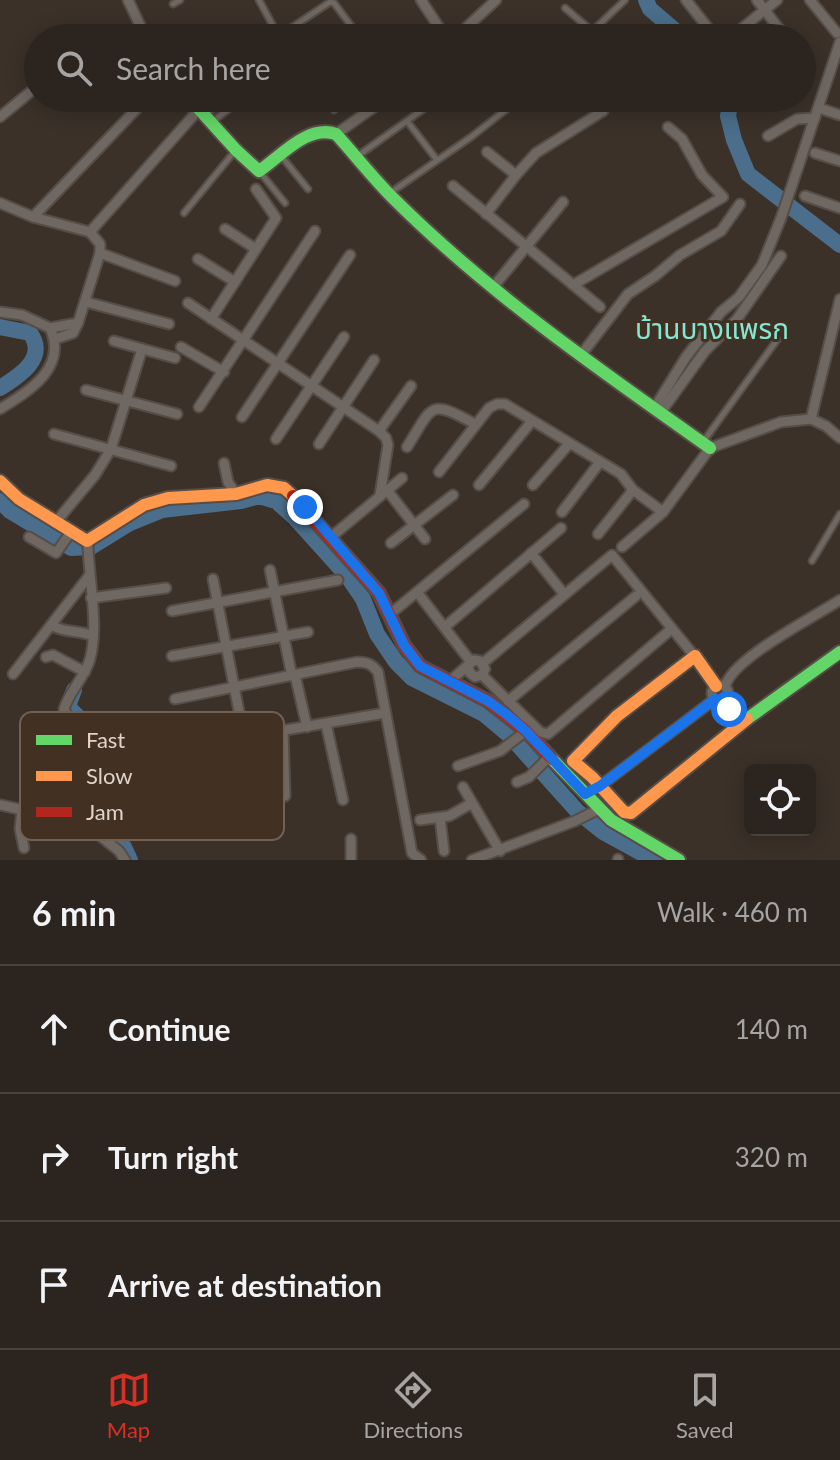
<!DOCTYPE html>
<html lang="en">
<head>
<meta charset="utf-8">
<style>
	body { margin:0; font-family:Lato,"Noto Sans Thai",sans-serif; background:#38312c; color:#f1f3f6 }
	.controls { position:absolute; right:24px; bottom:24px; display:grid; overflow:hidden; border-radius:12px; box-shadow:0 4px 20px #0003 }
	.controls button { width:72px; height:72px; display:grid; place-items:center; padding:0; border:0; border-bottom:2px solid #48423d; background:#2c251f; color:#f1f3f6; font:40px sans-serif }
	.stop { position:absolute; width:24px; height:24px; margin:-18px; border:6px solid #1a73e8; border-radius:50%; background:#fff }
	.stop.end { background:#1a73e8; border-color:#fff; box-shadow:0 2px 8px #0008 }
	.list { margin:0; padding:0; list-style:none }
	h2 { display:flex; justify-content:space-between; align-items:center; height:104px; margin:0; padding:0 32px; font-size:34px }
	h2 small { font-size:26px; font-weight:400; color:#a6a5a4 }
	.list li { display:grid; grid-template-columns:52px 1fr auto; gap:24px; align-items:center; box-sizing:border-box; height:128px; padding:0 32px; border-top:2px solid #48423d }
	.list b { display:block; font-size:30px; white-space:nowrap }
	.list em { font-size:26px; font-style:normal; color:#a6a5a4 }
	.icon { flex:none; width:44px; height:44px; fill:none; stroke:currentColor; stroke-width:2; stroke-linecap:round; stroke-linejoin:round }
	.map { position:relative; flex:none; width:840px; height:860px; overflow:hidden }
	.search { position:absolute; background:#2c251f; box-shadow:0 4px 20px #0003; left:24px; right:24px; top:24px; height:88px; display:flex; align-items:center; gap:20px; box-sizing:border-box; padding:0 28px; border-radius:44px; color:#a6a5a4; font-size:30px }
	.sheet { height:488px; background:#2c251f }
	nav { display:flex; justify-content:space-around; align-items:center; box-sizing:border-box; height:112px; border-top:2px solid #48423d; background:#2c251f; font-size:22px; color:#a6a5a4 }
	nav a { display:grid; justify-items:center; gap:4px }
	nav .on { color:#d93025 }
	.map>svg:first-child { display:block }
	.lines { fill:none; stroke-linecap:round; stroke-linejoin:round }
	.river { stroke:#4a6e8b; stroke-width:16 }
	.lane-casing { stroke:#564d47; stroke-width:9 }
	.street-casing { stroke:#564d47; stroke-width:13 }
	.fast-casing { stroke:#564d47; stroke-width:16 }
	.slow-casing { stroke:#564d47; stroke-width:16 }
	.jam-casing { stroke:#564d47; stroke-width:16 }
	.lane { stroke:#6f6762; stroke-width:5 }
	.street { stroke:#6f6762; stroke-width:9 }
	.fast { stroke:#63d668; stroke-width:12 }
	.slow { stroke:#ff974d; stroke-width:12 }
	.jam { stroke:#b3261e; stroke-width:12 }
	.route { stroke:#1a73e8; stroke-width:10 }
	.labels { text-anchor:middle; stroke-width:6; stroke-linejoin:round; paint-order:stroke }
	.quarter-label { font-size:28px; fill:#83e8d3; stroke:#423022 }
	.key { fill:#423022; stroke:#716155; stroke-width:2 }
	.key-label { font-size:22px; fill:#dfd3cb }
</style>
</head>
<body>
<div class="map">
<svg width="840" height="860" viewBox="0 0 840 860">
	<rect width="100%" height="100%" fill="#3b3129"/>
	<g class="lines">
		<g class="river">
			<polyline points="646,0 650,9 684,38"/>
			<polyline points="731,98 728,116 734,140 748,174 840,245"/>
			<path d="M0,327L30,333C48,358 19,376 0,388"/>
			<polyline points="0,501 10,511 71,548 91,547 130,523 162,510 241,501 259,496 276,501 294,517 348,577 363,599 377,634 396,662 412,678 484,714 509,735 578,812 603,832 654,860"/>
			<path d="M74,690L68,706C86,730 104,723 95,764"/>
			<polyline points="86,802 86,814 124,847 130,860"/>
		</g>
		<g class="lane-casing">
			<g id="lane">
				<polyline points="259,0 279,37"/>
				<polyline points="173,4 180,0"/>
				<polyline points="565,8 592,31"/>
				<polyline points="279,36 330,2 334,3 352,27 344,38"/>
				<polyline points="585,38 625,0"/>
				<polyline points="325,98 334,110"/>
				<polyline points="205,115 227,98"/>
				<polyline points="407,121 437,160"/>
				<polyline points="212,122 243,98"/>
				<polyline points="359,155 439,98"/>
				<polyline points="282,157 308,189"/>
				<polyline points="260,172 285,203"/>
				<polyline points="390,193 471,137 521,98"/>
				<polyline points="184,213 235,151"/>
				<polyline points="703,442 777,340"/>
				<polyline points="812,561 840,514"/>
			</g>
		</g>
		<g class="street-casing">
			<g id="street">
				<polyline points="128,0 146,38"/>
				<polyline points="421,0 446,38"/>
				<polyline points="686,0 716,38"/>
				<polyline points="757,0 786,38"/>
				<polyline points="810,0 837,33"/>
				<polyline points="455,38 496,0"/>
				<polyline points="730,38 777,0"/>
				<polyline points="819,108 840,115"/>
				<polyline points="0,117 29,93"/>
				<polyline points="336,134 387,98"/>
				<polyline points="768,136 797,119 815,118"/>
				<polyline points="487,152 516,175"/>
				<polyline points="815,153 840,161"/>
				<polyline points="453,186 600,307"/>
				<polyline points="805,196 840,208"/>
				<polyline points="0,203 33,217 90,232 100,244 100,253 78,323 73,333 55,339"/>
				<polyline points="486,214 516,175 536,153 603,111 606,104 603,98"/>
				<polyline points="33,217 147,98"/>
				<polyline points="225,229 256,249"/>
				<polyline points="90,232 193,116"/>
				<polyline points="100,253 175,281"/>
				<polyline points="198,259 235,282"/>
				<polyline points="573,285 723,197 702,175 682,139 668,127"/>
				<polyline points="494,286 563,202"/>
				<polyline points="86,302 169,324"/>
				<polyline points="188,303 379,431 386,438 388,445 380,495"/>
				<polyline points="0,312 22,315 50,328 78,323"/>
				<polyline points="211,319 276,218 256,189"/>
				<polyline points="114,341 175,358"/>
				<polyline points="181,347 224,372"/>
				<polyline points="581,355 628,294 655,276 680,255 721,231 740,204"/>
				<polyline points="86,390 177,414"/>
				<polyline points="199,407 315,231"/>
				<polyline points="655,407 686,357 721,312 739,297 762,265 781,218 840,42"/>
				<path d="M0,409C29,391 68,368 50,328"/>
				<polyline points="661,412 705,351 737,319 781,256"/>
				<polyline points="242,417 350,255"/>
				<polyline points="811,419 840,299"/>
				<polyline points="379,431 411,386"/>
				<polyline points="54,434 171,466"/>
				<polyline points="276,439 344,337"/>
				<polyline points="319,444 374,360"/>
				<path d="M407,447C434,404 429,399 475,424"/>
				<polyline points="224,463 228,482 236,494"/>
				<polyline points="439,472 489,408 497,404 505,404 621,474 633,490 663,512"/>
				<polyline points="479,485 532,421"/>
				<polyline points="533,485 569,444"/>
				<polyline points="387,490 425,539"/>
				<polyline points="562,512 600,462"/>
				<polyline points="55,523 95,475 111,449 142,349"/>
				<polyline points="598,534 633,490"/>
				<polyline points="29,537 56,553 71,532"/>
				<polyline points="331,537 402,478"/>
				<polyline points="391,543 453,495"/>
				<path d="M88,546C89,580 99,627 90,659C85,677 70,690 64,709C70,726 92,728 94,747C96,773 75,801 89,827L119,851L125,860"/>
				<polyline points="622,547 663,512 710,448 781,422 811,419 826,426 840,438"/>
				<polyline points="531,553 564,594"/>
				<polyline points="270,570 292,676"/>
				<polyline points="213,579 244,737 385,713"/>
				<polyline points="417,592 471,662"/>
				<polyline points="91,598 166,588"/>
				<polyline points="395,610 524,504"/>
				<polyline points="172,611 338,580"/>
				<polyline points="446,626 561,528"/>
				<path d="M55,627C68,633 79,630 93,636"/>
				<polyline points="172,656 308,632"/>
				<polyline points="46,657 53,655 85,672"/>
				<polyline points="483,663 612,555 692,653"/>
				<polyline points="13,674 89,576"/>
				<polyline points="295,675 307,727"/>
				<polyline points="482,675 540,732 548,734 668,632"/>
				<polyline points="450,681 474,660 480,661 485,669 482,675 475,677 470,673 468,667"/>
				<circle cx="720" cy="693" r="8"/>
				<path d="M725,687C731,659 814,617 840,600"/>
				<path d="M175,699L357,662C367,662 372,664 378,672L412,853L421,860"/>
				<polyline points="508,701 636,596"/>
				<polyline points="723,701 739,724"/>
				<polyline points="326,724 343,800"/>
				<polyline points="283,731 285,796"/>
				<polyline points="236,738 236,788"/>
				<polyline points="112,747 185,758 190,757 192,746 195,743 244,737"/>
				<polyline points="458,766 500,751 526,731"/>
				<polyline points="189,776 190,757"/>
				<polyline points="517,782 529,777 549,757"/>
				<polyline points="463,787 500,851"/>
				<polyline points="585,794 600,786 715,699"/>
				<polyline points="39,802 84,814"/>
				<polyline points="1,805 68,820 86,821"/>
				<polyline points="22,810 20,829 24,848"/>
				<polyline points="440,818 444,851"/>
				<polyline points="420,820 449,816 472,803"/>
				<polyline points="618,859 618,860"/>
				<polyline points="351,860 351,839"/>
				<polyline points="472,860 575,821 599,809"/>
			</g>
		</g>
		<g class="fast-casing">
			<g id="fast">
				<path d="M189,98L236,150L259,171C281,156 308,124 336,134C355,155 373,178 393,198C488,293 601,371 710,448"/>
				<polyline points="747,719 840,652"/>
				<polyline points="552,759 611,820 679,860"/>
			</g>
		</g>
		<g class="slow-casing">
			<g id="slow">
				<polyline points="0,481 19,499 87,541 144,505 168,498 236,494 267,485 284,488 293,496"/>
				<polyline points="716,686 695,656 617,716 573,761 592,777 624,812 631,813 747,719"/>
			</g>
		</g>
		<g class="jam-casing">
			<polyline id="jam" points="293,496 379,593 404,645 420,666 488,701 526,731 552,759"/>
		</g>
		<use href="#lane" class="lane"/>
		<use href="#street" class="street"/>
		<use href="#fast" class="fast"/>
		<use href="#slow" class="slow"/>
		<use href="#jam" class="jam"/>
	</g>
	<g class="lines">
		<polyline class="route" points="305,507 379,593 404,645 420,666 488,701 506,714 526,731 585,794 600,786 715,699 723,701 729,709"/>
	</g>
	<g class="labels">
		<g class="quarter-label">
			<text x="712" y="339">บ้านบางแพรก</text>
		</g>
	</g>
	<rect x="20" y="712" width="264" height="128" rx="12" class="key"/>
	<rect x="36" y="735" width="36" height="10" fill="#63d668"/>
	<rect x="36" y="771" width="36" height="10" fill="#ff974d"/>
	<rect x="36" y="807" width="36" height="10" fill="#b3261e"/>
	<g class="key-label">
		<text x="86" y="748">Fast</text>
		<text x="86" y="784">Slow</text>
		<text x="86" y="820">Jam</text>
	</g>
</svg>
<div class="controls">
<button><svg class="icon" aria-label="locate" viewBox="0 0 24 24"><circle cx="12" cy="12" r="6"/><path d="M12 2v4M12 18v4M2 12h4M18 12h4"/></svg></button>
</div>
<div class="stop" style="left:729px;top:709px"></div>
<div class="stop end" style="left:305px;top:507px"></div>
<div class="search"><svg class="icon" aria-label="search" viewBox="0 0 24 24"><circle cx="10" cy="10" r="6"/><path d="M15 15l6 6"/></svg>Search here</div>
</div>
<section class="sheet">
<h2>6 min<small>Walk · 460 m</small></h2>
<ul class="list">
<li><svg class="icon" aria-label="ahead" viewBox="0 0 24 24"><path d="M12 20V5M6 11l6-6 6 6"/></svg><div><b>Continue</b></div><em>140 m</em></li>
<li><svg class="icon" aria-label="right" viewBox="0 0 24 24"><path d="M7 20v-9h11M14 6l5 5-5 5"/></svg><div><b>Turn right</b></div><em>320 m</em></li>
<li><svg class="icon" aria-label="arrive" viewBox="0 0 24 24"><path d="M6 21V4h12l-3 4 3 4H6"/></svg><div><b>Arrive at destination</b></div></li>
</ul>
</section>
<nav>
<a class="on"><svg class="icon" aria-label="map" viewBox="0 0 24 24"><path d="M3 6l6-2 6 2 6-2v14l-6 2-6-2-6 2zM9 4v14M15 6v14"/></svg>Map</a>
<a><svg class="icon" aria-label="directions" viewBox="0 0 24 24"><path d="M12 3l9 9-9 9-9-9zM9 14v-3h6M13 9l2 2-2 2"/></svg>Directions</a>
<a><svg class="icon" aria-label="saved" viewBox="0 0 24 24"><path d="M7 4h10v16l-5-4-5 4z"/></svg>Saved</a>
</nav>
</body>
</html>
